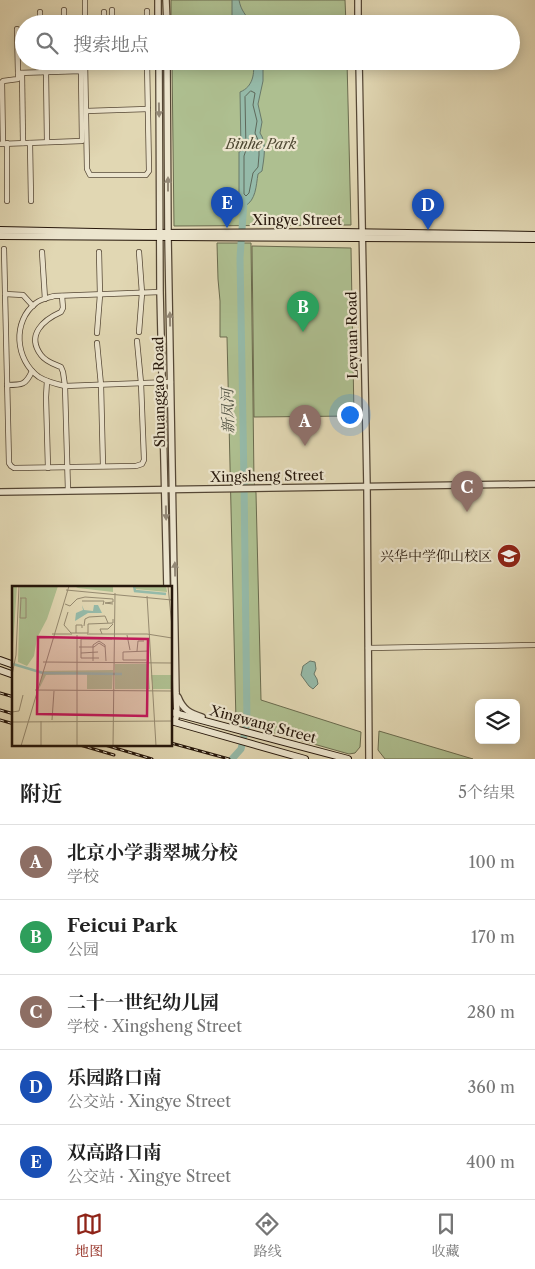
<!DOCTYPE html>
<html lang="zh">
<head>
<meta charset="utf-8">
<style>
	body { margin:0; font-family:"Libre Caslon Text","Noto Serif SC",serif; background:#f6f6f6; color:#222 }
	.controls { position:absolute; right:15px; bottom:15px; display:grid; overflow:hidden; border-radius:8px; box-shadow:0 2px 12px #0003 }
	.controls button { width:45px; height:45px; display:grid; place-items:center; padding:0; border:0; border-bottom:1px solid #e0e0e0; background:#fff; color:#222; font:25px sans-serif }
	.you { position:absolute; left:349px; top:414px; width:18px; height:18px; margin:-12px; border:4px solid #fff; border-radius:50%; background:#1a73e8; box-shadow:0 0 0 8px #1a73e833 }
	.badge { display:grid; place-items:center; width:32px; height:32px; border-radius:50%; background:#8f2418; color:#fff; font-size:16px; font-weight:700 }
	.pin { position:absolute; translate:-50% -41px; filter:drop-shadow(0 1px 2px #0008) }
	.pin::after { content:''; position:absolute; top:26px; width:18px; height:15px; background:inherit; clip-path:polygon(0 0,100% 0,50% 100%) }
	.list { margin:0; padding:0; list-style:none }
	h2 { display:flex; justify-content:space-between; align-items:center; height:65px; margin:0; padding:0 20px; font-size:21px }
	h2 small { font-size:16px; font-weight:400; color:#767676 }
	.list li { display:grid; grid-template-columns:32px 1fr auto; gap:15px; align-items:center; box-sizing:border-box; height:75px; padding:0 20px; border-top:1px solid #e0e0e0 }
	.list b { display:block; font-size:19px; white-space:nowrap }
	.list p { margin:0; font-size:16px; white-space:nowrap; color:#767676 }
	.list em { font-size:16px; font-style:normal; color:#767676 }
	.icon { flex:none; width:28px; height:28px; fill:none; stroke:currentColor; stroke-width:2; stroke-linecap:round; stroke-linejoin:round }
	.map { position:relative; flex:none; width:535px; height:759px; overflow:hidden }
	.search { position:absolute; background:#fff; box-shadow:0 2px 12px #0003; left:15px; right:15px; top:15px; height:55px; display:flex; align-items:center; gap:12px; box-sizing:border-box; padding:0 18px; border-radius:28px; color:#767676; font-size:19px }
	.sheet { height:440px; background:#fff }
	nav { display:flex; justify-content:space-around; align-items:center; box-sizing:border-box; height:70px; border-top:1px solid #e0e0e0; background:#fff; font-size:14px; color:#767676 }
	nav a { display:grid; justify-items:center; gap:2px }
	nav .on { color:#8f2418 }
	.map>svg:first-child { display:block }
	.green { fill:#aebf90; stroke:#6a6b4e }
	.water { fill:#95baa9; stroke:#69796a }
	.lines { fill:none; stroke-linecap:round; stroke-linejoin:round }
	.shore { stroke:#5e685a; stroke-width:1 }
	.river { stroke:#95baa9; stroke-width:7 }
	.minor-casing { stroke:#554735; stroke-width:6 }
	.tertiary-casing { stroke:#554735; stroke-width:8 }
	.secondary-casing { stroke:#26170b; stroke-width:8 }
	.minor { stroke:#ece5ce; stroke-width:4.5 }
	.tertiary { stroke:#ece5ce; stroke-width:5.5 }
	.secondary { stroke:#ece5ce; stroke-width:6 }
	.rail-casing { stroke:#26170b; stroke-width:3 }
	.rail { stroke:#ece5ce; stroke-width:1; stroke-dasharray:4; stroke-linecap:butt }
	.oneway { fill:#938876 }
	.labels { text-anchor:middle; stroke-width:4.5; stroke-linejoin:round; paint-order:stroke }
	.park-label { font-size:14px; font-style:italic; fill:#4f4933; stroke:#ece5ce }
	.street-label { font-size:14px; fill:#26170b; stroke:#ece5ce }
	.poi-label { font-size:14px; fill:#26170b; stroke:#ece5ce; text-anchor:end }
	.water-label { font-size:15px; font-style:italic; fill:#4d5042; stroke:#ece5ce }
	.inset-river { fill:none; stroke:#95baa9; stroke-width:2.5 }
	.inset-road { fill:none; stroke:#968a70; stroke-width:1 }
	.view { fill:#c2185b; fill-opacity:0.15; stroke:#c2185b; stroke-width:2.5 }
	.inset-edge { fill:none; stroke:#26170b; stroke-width:2.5 }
</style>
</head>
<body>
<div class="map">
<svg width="535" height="759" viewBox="0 0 535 759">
	<rect width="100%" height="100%" fill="#e1d7b3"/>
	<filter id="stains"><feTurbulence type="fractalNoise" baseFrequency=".004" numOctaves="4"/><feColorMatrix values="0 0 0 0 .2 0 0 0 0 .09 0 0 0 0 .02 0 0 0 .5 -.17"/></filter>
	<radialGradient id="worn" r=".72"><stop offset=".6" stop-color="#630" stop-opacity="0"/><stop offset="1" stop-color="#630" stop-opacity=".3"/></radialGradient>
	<g class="green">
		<polygon points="171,0 345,0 346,24 171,24"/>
		<polygon points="172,61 347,61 351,225 174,226"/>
		<polygon points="217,243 251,243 254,481 256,493 261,700 361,732 360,747 355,753 349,754 236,722 227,337 220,337 220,301 218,279"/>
		<polygon points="252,246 351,248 354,416 254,417"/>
		<polygon points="379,731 473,759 385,759 378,750"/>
	</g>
	<g class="water">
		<path d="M232,0H239C241,11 246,15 252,24H236V18H232Z"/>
		<path d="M253,61L263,62V81L258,104L262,122L260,133C267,143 264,158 262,171L258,174C256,186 256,200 245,206V210H239V152L241,151L240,92C253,87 255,73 253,61Z"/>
		<polygon points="310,661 315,662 316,669 314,674 317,679 318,684 313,689 309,686 301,675 303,666"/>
	</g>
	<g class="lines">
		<polygon class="shore" points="251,91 255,93 253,105 257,121 255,133 259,142 259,155 258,167 253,173 249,193 246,196 244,194 244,156 246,150 245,97"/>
		<polyline class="river" points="232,759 241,749 247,723 244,481 240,258 244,201"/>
		<g class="minor-casing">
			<g id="minor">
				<polyline points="85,0 85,24"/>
				<polyline points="64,10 64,24"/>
				<polyline points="112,10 112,24"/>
				<polyline points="147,11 147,24"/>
				<polyline points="40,12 40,24"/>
				<polyline points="104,12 104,24"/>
				<polyline points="40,61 41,72"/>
				<polyline points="65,61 65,71"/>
				<polyline points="85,61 87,169 90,175 146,175 149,171 147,61"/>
				<polyline points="104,63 105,61"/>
				<polyline points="46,72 47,142"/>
				<polyline points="22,73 23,143"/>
				<polyline points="86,111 148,109"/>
				<polyline points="7,143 7,201"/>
				<polyline points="30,143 31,201"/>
				<polyline points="0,144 82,141 81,71 18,73 17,29"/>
				<polyline points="3,144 2,82 3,81 18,79 18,73"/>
				<polyline points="4,249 9,463 11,466 14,468 136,466 142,464 144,460 141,383 137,341"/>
				<polyline points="42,252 45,299"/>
				<path d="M160,292L54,296C48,298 41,299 36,303C12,321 15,360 39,377C47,382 56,384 65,386L171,382"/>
				<polyline points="5,294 23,295 33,306"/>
				<path d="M62,296L63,308L61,312C43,320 26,335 41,355C46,362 54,364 61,367L63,372L65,386L68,491"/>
				<polyline points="139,332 142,293 139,252"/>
				<polyline points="97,333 100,295 99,252"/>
				<polyline points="97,343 101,385 103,466"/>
				<polyline points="47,381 46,397 48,468"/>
				<path d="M7,385C22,385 26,385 32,371"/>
				<polyline points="368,648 535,645"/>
			</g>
		</g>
		<g class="tertiary-casing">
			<g id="tertiary">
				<polyline points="158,0 158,24"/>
				<polyline points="166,0 167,24"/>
				<polyline points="358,0 358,24"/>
				<polyline points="159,61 160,292 167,588"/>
				<polyline points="167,61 168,237 176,693 177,713 175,722"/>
				<polyline points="359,61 367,487 369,759"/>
				<polyline points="0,492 535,484"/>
				<path d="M178,697C183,710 190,713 202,717"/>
			</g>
		</g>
		<g class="secondary-casing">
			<g id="secondary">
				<polyline points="0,230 143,233 340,232 535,235"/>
				<polyline points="0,236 535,239"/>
				<polyline points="0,660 14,665"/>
				<polyline points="0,670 14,675"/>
				<polyline points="171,712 348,759"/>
				<polyline points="171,721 305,759"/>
			</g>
		</g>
		<use href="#minor" class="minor"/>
		<use href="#tertiary" class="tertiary"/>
		<use href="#secondary" class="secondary"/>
		<g class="rail-casing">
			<g id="rail">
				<polyline points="0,693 14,697"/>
				<polyline points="0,710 14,714"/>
				<polyline points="0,720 14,724"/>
				<polyline points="171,743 229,759"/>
				<polyline points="80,745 114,755"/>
				<polyline points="105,745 152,759"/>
			</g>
		</g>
		<use href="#rail" class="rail"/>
	</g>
	<defs><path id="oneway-solid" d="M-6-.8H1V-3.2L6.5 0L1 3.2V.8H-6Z" transform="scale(1.25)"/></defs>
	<g class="oneway">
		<use href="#oneway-solid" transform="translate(159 110) rotate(89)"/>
		<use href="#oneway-solid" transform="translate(168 184) rotate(-90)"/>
		<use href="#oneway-solid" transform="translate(170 319) rotate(-91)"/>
		<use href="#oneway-solid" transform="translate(166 513) rotate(89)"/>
		<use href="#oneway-solid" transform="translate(175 569) rotate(-91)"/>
	</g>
	<defs>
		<g id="school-disc" transform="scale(1.25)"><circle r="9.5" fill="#8f2418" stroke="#ece5ce"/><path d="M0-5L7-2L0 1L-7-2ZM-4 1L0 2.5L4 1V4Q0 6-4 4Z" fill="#fff"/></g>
	</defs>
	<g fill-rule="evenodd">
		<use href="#school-disc" x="509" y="556"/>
	</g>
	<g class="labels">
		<g class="park-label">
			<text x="261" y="149">Binhe Park</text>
		</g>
		<g class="street-label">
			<text x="297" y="225">Xingye Street</text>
			<text transform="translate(352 335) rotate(-91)" y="5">Leyuan Road</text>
			<text transform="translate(159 392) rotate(-91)" y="5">Shuanggao Road</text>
			<text transform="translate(267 476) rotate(-1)" y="5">Xingsheng Street</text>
			<text transform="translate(263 724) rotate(15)" y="5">Xingwang Street</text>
		</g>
		<g class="poi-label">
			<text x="492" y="561">兴华中学仰山校区</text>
		</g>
		<g class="water-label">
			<text transform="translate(228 411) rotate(-91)" y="5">新凤河</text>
		</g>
	</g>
	<g transform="translate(12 586)">
		<rect width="160" height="160" fill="#e1d7b3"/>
		<path d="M0,0H5L0,75ZM8,0H46L35,33L25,52L22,70L15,80L6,76ZM62,0H101V6L66,2ZM123,0H154L155,6L123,3ZM103,78H136L138,103H103ZM101,84L100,103H75V88L34,89L27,103L31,85ZM139,89H160V103H141Z" fill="#aebf90"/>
		<path d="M70,19L72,24L81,25L82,19H86L90,27H76L63,35L64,27L71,24Z" fill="#95baa9"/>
		<path class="inset-river" d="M122,0L123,5L154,8M1,78L31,87L110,88"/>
		<path class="inset-road" d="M156,0L160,41M54,4L160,14M135,10L144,160M8,12H14V32H8L9,12M70,15H92L91,19M53,18L58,20L65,13L73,11L101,13V16M101,18L93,17L101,16M56,26L52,39L59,47H76V38L101,37V33M72,40L73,33L77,31L93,30L96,37M64,47V39H70V42M40,48H60M75,48H135L160,52M90,48L88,43H96L101,38M65,49V160M115,49L118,64M67,61H82L87,57L93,61M125,65L126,55H132M69,67L86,66M87,72H69V53H100M134,74H111V66L137,65M81,75V59L87,55L93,59L94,75M31,76L160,77M0,89L4,69L7,0M23,104L160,105M0,126L7,125L11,109M40,134L42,105M29,135V160M0,136L160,135M9,160L57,0M101,160L103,7"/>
		<path class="view" d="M26,51L136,53L135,130L25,128Z"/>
		<rect width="160" height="160" class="inset-edge"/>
	</g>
	<rect width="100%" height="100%" filter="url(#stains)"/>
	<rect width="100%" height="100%" fill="url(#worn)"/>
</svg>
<div class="controls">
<button><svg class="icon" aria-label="layers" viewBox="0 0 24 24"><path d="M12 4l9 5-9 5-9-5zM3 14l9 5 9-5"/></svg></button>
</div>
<div class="you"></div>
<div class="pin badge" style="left:305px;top:446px;background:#8d6e63">A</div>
<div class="pin badge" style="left:303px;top:332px;background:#2e9e5b">B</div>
<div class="pin badge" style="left:467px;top:512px;background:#8d6e63">C</div>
<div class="pin badge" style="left:428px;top:230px;background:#1a4fb4">D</div>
<div class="pin badge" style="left:227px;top:228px;background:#1a4fb4">E</div>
<div class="search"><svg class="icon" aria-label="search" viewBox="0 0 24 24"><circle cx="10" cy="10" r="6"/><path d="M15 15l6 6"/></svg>搜索地点</div>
</div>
<section class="sheet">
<h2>附近<small>5个结果</small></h2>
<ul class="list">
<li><span class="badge" style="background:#8d6e63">A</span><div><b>北京小学翡翠城分校</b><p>学校</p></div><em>100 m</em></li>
<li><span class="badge" style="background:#2e9e5b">B</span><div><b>Feicui Park</b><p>公园</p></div><em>170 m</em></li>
<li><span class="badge" style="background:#8d6e63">C</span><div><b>二十一世纪幼儿园</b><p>学校 · Xingsheng Street</p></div><em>280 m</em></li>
<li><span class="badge" style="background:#1a4fb4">D</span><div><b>乐园路口南</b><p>公交站 · Xingye Street</p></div><em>360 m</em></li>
<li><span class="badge" style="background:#1a4fb4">E</span><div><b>双高路口南</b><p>公交站 · Xingye Street</p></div><em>400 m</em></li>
</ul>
</section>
<nav>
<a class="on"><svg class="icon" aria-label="map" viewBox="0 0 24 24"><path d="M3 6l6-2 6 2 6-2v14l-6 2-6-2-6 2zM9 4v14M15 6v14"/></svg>地图</a>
<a><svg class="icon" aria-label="directions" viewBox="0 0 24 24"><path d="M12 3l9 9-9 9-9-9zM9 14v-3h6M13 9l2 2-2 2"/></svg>路线</a>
<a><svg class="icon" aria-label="saved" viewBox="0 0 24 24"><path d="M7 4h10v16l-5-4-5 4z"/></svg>收藏</a>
</nav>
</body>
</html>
